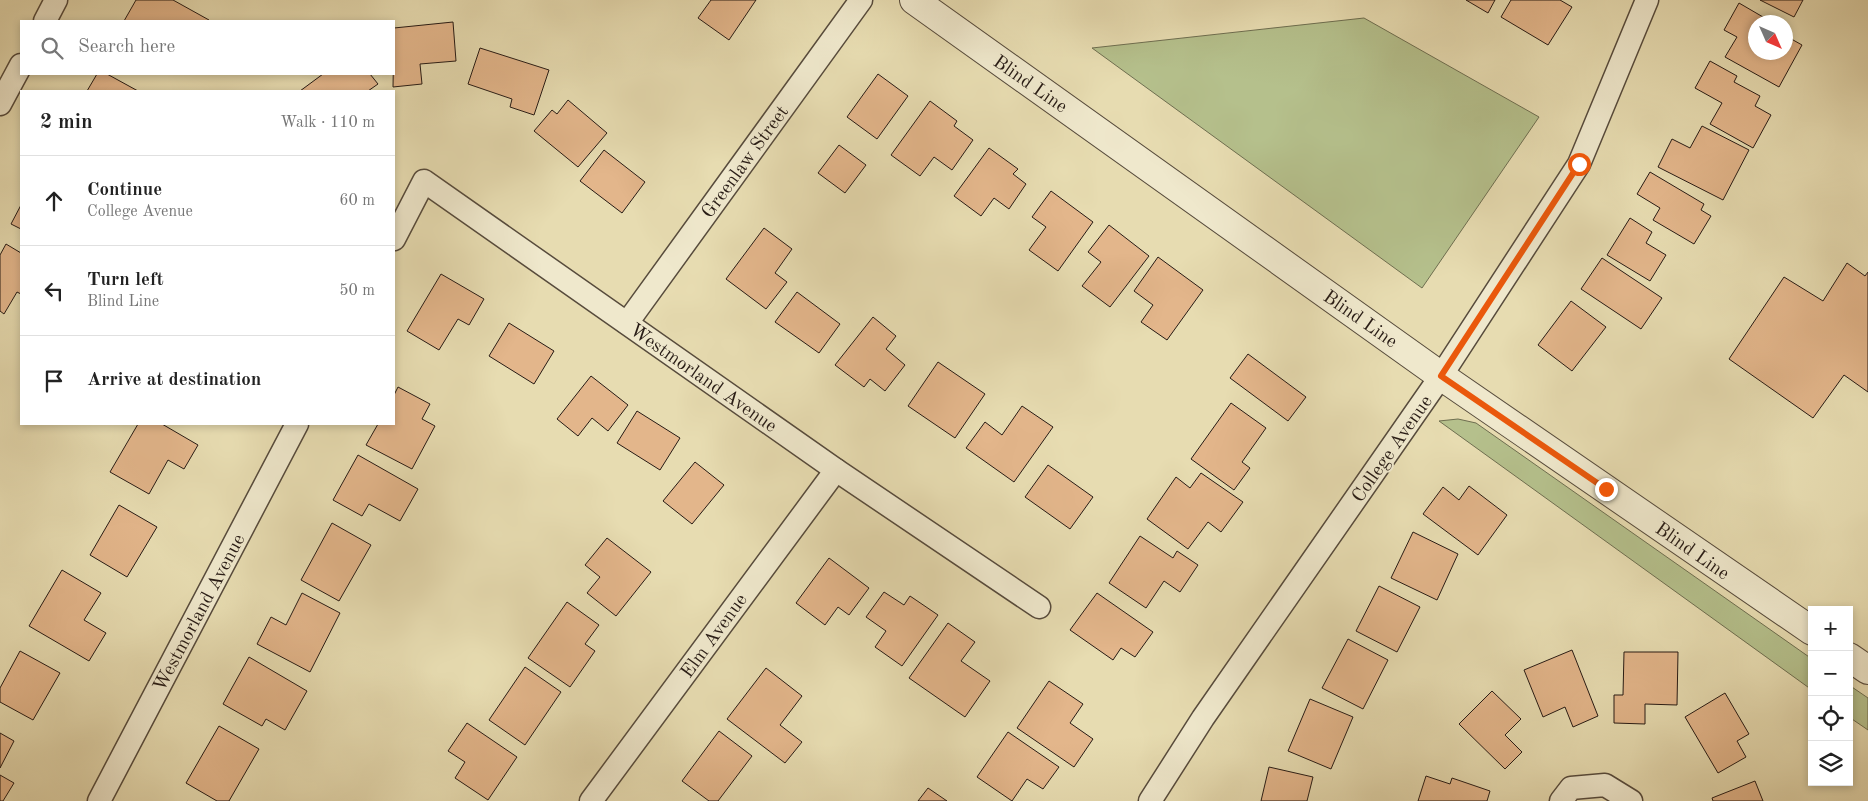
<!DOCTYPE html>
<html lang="en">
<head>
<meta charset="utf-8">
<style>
	body { margin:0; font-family:"Old Standard TT",serif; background:#f6f6f6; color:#222 }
	.controls { position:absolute; right:15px; bottom:15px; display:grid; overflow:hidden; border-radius:0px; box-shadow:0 2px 8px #0003 }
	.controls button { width:45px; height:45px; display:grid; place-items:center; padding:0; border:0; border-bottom:1px solid #e0e0e0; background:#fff; color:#222; font:25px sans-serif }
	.compass { position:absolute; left:1748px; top:15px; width:45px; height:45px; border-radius:50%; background:#fff; box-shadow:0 2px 8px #0003; rotate:135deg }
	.stop { position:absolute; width:15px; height:15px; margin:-11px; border:4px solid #ea580c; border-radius:50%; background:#fff }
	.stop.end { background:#ea580c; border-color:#fff; box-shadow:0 1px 5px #0008 }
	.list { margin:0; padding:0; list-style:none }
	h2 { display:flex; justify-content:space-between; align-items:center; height:65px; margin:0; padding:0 20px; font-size:21px }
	h2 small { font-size:16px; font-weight:400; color:#767676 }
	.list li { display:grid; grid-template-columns:32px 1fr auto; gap:15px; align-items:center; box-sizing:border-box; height:90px; padding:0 20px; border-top:1px solid #e0e0e0 }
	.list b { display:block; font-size:19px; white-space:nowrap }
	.list p { margin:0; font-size:16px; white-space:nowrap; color:#767676 }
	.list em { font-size:16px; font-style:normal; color:#767676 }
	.icon { flex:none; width:28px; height:28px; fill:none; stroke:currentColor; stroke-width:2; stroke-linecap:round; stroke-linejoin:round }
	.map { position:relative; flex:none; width:1868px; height:801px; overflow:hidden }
	.search { position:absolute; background:#fff; box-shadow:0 2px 8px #0003; left:20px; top:20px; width:375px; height:55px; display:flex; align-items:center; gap:12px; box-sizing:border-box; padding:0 18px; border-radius:0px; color:#767676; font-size:19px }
	.panel { position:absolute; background:#fff; box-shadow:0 2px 8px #0003; left:20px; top:90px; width:375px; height:335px; border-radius:0px }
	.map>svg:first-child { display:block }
	.green { fill:#b5c08c; stroke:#6e6e50 }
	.building { fill:#e3b68b; stroke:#271b15 }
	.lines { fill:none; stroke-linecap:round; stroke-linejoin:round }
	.minor-casing { stroke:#574b3c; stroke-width:25 }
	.tertiary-casing { stroke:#574b3c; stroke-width:30 }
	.minor { stroke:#efe8cc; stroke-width:22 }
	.tertiary { stroke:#efe8cc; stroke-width:28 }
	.route { stroke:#ea580c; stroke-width:6 }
	.labels { text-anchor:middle; stroke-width:4; stroke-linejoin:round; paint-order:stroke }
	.street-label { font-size:19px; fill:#271b15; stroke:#efe8cc }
</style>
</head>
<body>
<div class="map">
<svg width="1868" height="801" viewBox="0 0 1868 801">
	<rect width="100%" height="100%" fill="#e7dcb1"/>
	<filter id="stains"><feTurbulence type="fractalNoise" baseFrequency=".004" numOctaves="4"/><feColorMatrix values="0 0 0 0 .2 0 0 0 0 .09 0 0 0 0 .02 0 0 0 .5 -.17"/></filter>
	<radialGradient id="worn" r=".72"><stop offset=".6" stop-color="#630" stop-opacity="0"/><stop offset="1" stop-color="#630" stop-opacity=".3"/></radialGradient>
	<g class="green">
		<polygon points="1364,18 1539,117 1422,288 1092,48"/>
		<polygon points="1458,419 1476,423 1812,659 1812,690 1439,421"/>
		<polygon points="1849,685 1868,698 1868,730 1849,717"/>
	</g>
	<g class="building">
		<polygon points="136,0 173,0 209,20 209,21 124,21"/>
		<polygon points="711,0 756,0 729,40 698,18"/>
		<polygon points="1466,0 1495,0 1488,13"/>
		<polygon points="1511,0 1560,0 1572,7 1548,45 1501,17"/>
		<polygon points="1760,0 1803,0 1794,17"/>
		<polygon points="1739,3 1763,17 1761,22 1756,22 1756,52 1786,52 1786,36 1802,45 1779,87 1725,57 1737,37 1724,30"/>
		<polygon points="453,22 456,61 420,64 422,84 393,87 394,28"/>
		<polygon points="480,48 549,70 534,115 510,107 512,99 468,84"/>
		<polygon points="1710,61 1737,76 1734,82 1760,96 1755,106 1771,115 1753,148 1710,124 1722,103 1695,88"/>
		<polygon points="97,74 107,74 138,91 87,91"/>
		<polygon points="323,74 370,74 378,84 368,91 300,91"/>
		<polygon points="878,74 908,96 877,139 847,117"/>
		<polygon points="568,100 607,133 578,167 534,131 552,110 557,114"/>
		<polygon points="930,101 957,121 954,126 973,140 952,170 934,157 920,176 891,155"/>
		<polygon points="1702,126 1749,150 1723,200 1658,167 1672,139 1690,148"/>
		<polygon points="839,145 866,165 845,193 818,173"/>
		<polygon points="989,148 1018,169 1013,174 1026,184 1009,209 994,198 981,216 954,196"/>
		<polygon points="604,150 645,182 622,213 580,181"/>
		<polygon points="1650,172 1704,204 1701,210 1711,216 1694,244 1653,220 1660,208 1637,194"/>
		<polygon points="1051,191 1093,222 1058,271 1029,250 1046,227 1032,217"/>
		<polygon points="21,205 21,229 11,224"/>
		<polygon points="1630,218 1652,232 1646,243 1666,255 1650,281 1607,255"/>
		<polygon points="1109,225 1149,256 1110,307 1082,286 1101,262 1088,252"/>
		<polygon points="764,228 792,249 775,273 787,282 766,309 726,279"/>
		<polygon points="6,244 21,253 21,294 17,292 4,314 0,311 0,255"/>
		<polygon points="1158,257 1203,290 1167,340 1141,322 1153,305 1134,291"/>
		<polygon points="1602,258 1662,298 1641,329 1581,289"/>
		<polygon points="1847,263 1865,276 1868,272 1868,392 1844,375 1813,418 1729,359 1784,277 1823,301"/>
		<polygon points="441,274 484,299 469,325 458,319 439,350 407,331"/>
		<polygon points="797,292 840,324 819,353 775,322"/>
		<polygon points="1571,301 1606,327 1572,371 1538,345"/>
		<polygon points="873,317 896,336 886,349 905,365 885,391 870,379 864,387 835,365"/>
		<polygon points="509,323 554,351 534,384 489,356"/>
		<polygon points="1248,354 1306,397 1288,421 1230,378"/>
		<polygon points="938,362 985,394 955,438 908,406"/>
		<polygon points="591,376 628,405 608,431 592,418 578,436 557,419"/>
		<polygon points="398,387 430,404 422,419 435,426 412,469 366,445 378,424 394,424 394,395"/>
		<polygon points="1231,403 1266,428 1242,462 1250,468 1234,490 1191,459"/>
		<polygon points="1022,406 1053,427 1014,482 966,448 985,422 1002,435"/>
		<polygon points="637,411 680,438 660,470 617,443"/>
		<polygon points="138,424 162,424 198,445 184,469 168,460 149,494 110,472"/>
		<polygon points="358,455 418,489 400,521 369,504 362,516 333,500"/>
		<polygon points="695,462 724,485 692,524 663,501"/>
		<polygon points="1048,465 1093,497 1070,529 1025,497"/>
		<polygon points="1201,473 1243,502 1221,532 1208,522 1188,549 1147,519 1176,477 1190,488"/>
		<polygon points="1469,486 1507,515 1478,555 1423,514 1443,487 1459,500"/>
		<polygon points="119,505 157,527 127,577 90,555"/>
		<polygon points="332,523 371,545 339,601 301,580"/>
		<polygon points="1413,532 1458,554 1437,600 1391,578"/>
		<polygon points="1140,536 1173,558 1177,551 1198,565 1180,592 1164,581 1146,608 1109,583"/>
		<polygon points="607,538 651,572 616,616 587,593 600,577 585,565"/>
		<polygon points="829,558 869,588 849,615 838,607 825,625 796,603"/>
		<polygon points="62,570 101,593 84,620 106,633 89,661 29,626"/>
		<polygon points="1379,586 1420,607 1397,652 1356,631"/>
		<polygon points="884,592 904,605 910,596 938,615 902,666 875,647 886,631 866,617"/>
		<polygon points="302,593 340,613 310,672 257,644 271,617 286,625"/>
		<polygon points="1097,593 1153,632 1135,657 1121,648 1113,660 1070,630"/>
		<polygon points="567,602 599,625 585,644 595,651 570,687 528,658"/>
		<polygon points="948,623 975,642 961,661 990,681 965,717 909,678"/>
		<polygon points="1348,639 1388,660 1363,709 1322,688"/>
		<polygon points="1572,650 1598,716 1573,727 1565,707 1543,717 1524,670"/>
		<polygon points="20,651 60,673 33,720 0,702 0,688"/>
		<polygon points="1624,652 1678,652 1677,705 1645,704 1645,724 1614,723 1614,695 1623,695"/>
		<polygon points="249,657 307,691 285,730 266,719 262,726 223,704"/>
		<polygon points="525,667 561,692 525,745 489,720"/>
		<polygon points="766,668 802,696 780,725 802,742 785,763 727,719"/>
		<polygon points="1049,681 1083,704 1070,723 1093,739 1074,767 1017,728"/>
		<polygon points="1492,691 1521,719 1505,735 1522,752 1505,769 1459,724"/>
		<polygon points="1725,693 1749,734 1737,741 1746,757 1718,773 1685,717"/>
		<polygon points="1310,699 1353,717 1331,769 1288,751"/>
		<polygon points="467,723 517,757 488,800 455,778 465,762 448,751"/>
		<polygon points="219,726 259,749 229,801 217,801 186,783"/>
		<polygon points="719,731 752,756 718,801 709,801 682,781"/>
		<polygon points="1008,732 1059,767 1043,789 1027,779 1012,801 977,777"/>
		<polygon points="0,733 14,741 0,768"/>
		<polygon points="1269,767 1313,777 1307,801 1261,801"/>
		<polygon points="0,775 14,783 3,801 0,801"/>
		<polygon points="1426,776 1450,784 1452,778 1490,791 1487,801 1418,801"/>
		<polygon points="1755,781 1763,801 1713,801 1712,798"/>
		<polygon points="928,788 947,801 918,801"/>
	</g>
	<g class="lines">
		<g class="minor-casing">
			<g id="minor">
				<polyline points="45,21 56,0"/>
				<polyline points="0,104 21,65"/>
				<polyline points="394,239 424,181 836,470 1039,607"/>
				<polyline points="627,323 861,0"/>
				<polyline points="99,801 297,424"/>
				<polyline points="591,801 836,470"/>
				<polyline points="1150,801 1203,718 1441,376 1579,164 1647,0"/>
				<polyline points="1561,801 1571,788 1605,785 1631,801"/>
			</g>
		</g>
		<g class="tertiary-casing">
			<g id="tertiary">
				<polyline points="914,0 1441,376 1812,631"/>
				<polyline points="1849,657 1868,670"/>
			</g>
		</g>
		<use href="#minor" class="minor"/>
		<use href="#tertiary" class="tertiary"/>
	</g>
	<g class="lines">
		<polyline class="route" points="1579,164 1441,376 1606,489"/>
	</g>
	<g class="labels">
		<g class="street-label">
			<text transform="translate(1031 83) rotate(35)" y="7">Blind Line</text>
			<text transform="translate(744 161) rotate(-54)" y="7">Greenlaw Street</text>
			<text transform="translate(1361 318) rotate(35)" y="7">Blind Line</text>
			<text transform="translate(704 377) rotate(35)" y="7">Westmorland Avenue</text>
			<text transform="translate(1391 448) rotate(-55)" y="7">College Avenue</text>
			<text transform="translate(1693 550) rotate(35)" y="7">Blind Line</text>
			<text transform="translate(198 612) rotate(-62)" y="7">Westmorland Avenue</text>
			<text transform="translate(713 635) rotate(-54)" y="7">Elm Avenue</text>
		</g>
	</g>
	<rect width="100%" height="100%" filter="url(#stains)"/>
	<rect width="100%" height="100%" fill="url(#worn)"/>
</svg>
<div class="controls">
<button>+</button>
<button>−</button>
<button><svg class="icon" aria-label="locate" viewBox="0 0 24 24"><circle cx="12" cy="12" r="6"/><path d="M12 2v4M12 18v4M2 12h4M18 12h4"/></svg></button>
<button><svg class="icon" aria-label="layers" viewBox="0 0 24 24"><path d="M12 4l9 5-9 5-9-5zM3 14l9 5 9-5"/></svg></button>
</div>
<svg class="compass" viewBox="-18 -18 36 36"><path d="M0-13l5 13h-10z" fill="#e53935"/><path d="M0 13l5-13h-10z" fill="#767676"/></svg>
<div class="stop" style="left:1579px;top:164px"></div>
<div class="stop end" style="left:1606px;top:489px"></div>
<div class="search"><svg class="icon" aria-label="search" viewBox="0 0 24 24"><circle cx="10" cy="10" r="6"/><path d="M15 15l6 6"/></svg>Search here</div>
<section class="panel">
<h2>2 min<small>Walk · 110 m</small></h2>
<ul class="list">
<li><svg class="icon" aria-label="ahead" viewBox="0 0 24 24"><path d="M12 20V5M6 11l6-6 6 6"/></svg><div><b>Continue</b><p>College Avenue</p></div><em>60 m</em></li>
<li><svg class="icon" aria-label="left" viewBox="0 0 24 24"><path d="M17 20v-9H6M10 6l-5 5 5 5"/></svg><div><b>Turn left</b><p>Blind Line</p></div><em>50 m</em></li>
<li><svg class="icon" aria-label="arrive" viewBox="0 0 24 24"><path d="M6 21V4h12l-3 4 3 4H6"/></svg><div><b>Arrive at destination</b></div></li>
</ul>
</section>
</div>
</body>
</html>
